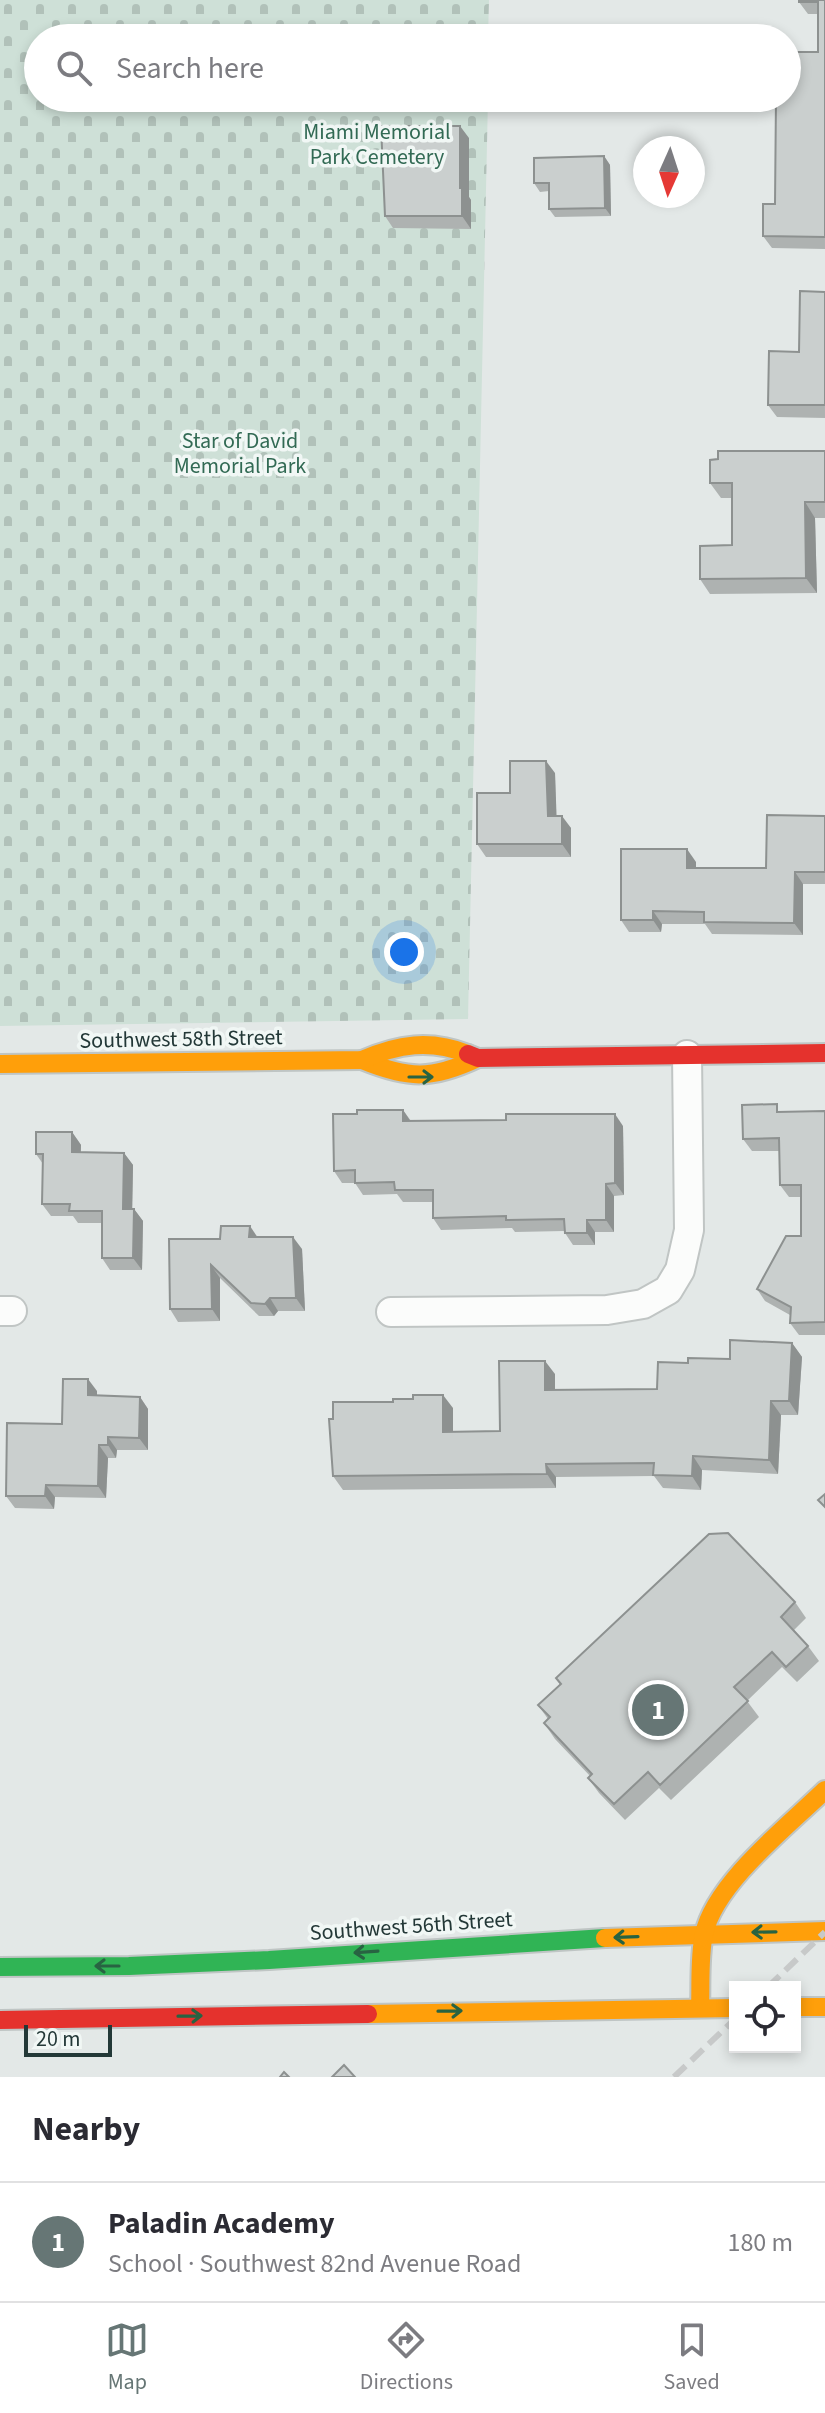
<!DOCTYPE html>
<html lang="en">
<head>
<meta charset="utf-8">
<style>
	body { margin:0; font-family:"Source Sans 3",sans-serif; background:#f7f7f7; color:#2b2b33 }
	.controls { position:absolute; right:24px; bottom:24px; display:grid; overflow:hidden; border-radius:0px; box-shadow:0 4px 12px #0003 }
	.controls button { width:72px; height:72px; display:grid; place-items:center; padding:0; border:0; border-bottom:2px solid #e1e1e2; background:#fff; color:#2b2b33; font:40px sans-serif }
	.compass { position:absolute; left:633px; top:136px; width:72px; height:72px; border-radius:50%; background:#fff; box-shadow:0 4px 12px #0003; rotate:183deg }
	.scale { position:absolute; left:24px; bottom:20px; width:88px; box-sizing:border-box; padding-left:8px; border:4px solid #233837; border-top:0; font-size:22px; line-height:28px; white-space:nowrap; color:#233837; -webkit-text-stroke:6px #f1f7f5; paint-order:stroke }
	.you { position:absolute; left:404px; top:952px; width:28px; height:28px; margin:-20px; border:6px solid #fff; border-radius:50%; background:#1a73e8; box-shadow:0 0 0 12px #1a73e833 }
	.badge { display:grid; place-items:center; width:52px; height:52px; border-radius:50%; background:#667675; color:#fff; font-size:26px; font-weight:700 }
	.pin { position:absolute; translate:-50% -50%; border:4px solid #fff; box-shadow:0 2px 8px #0006 }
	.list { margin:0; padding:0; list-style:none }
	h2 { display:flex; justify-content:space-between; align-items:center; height:104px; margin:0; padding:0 32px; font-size:34px }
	h2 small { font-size:26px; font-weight:400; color:#7c7c81 }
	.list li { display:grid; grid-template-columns:52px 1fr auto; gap:24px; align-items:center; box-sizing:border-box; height:120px; padding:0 32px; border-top:2px solid #e1e1e2 }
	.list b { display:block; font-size:30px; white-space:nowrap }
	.list p { margin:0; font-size:26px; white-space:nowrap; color:#7c7c81 }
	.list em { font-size:26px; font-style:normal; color:#7c7c81 }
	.icon { flex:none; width:44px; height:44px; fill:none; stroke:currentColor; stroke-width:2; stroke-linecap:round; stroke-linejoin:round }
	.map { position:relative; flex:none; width:825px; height:2077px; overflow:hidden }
	.search { position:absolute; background:#fff; box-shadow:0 4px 12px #0003; left:24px; right:24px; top:24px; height:88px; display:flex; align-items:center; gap:20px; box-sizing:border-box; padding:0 28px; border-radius:44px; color:#7c7c81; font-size:30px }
	.sheet { height:224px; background:#fff }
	nav { display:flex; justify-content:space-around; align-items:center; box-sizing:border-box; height:112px; border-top:2px solid #e1e1e2; background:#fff; font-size:22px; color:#7c7c81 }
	nav a { display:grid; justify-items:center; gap:4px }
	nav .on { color:#667675 }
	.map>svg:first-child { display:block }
	.cemetery { fill:url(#cemetery-stones) }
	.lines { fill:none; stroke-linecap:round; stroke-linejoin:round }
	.street-casing { stroke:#c0c5c4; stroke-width:32 }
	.fast-casing { stroke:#bfc5c4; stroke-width:22 }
	.slow-casing { stroke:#bfc5c4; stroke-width:22 }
	.jam-casing { stroke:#bfc5c4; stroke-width:22 }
	.street { stroke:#fbfcfb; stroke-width:28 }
	.fast { stroke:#30b455; stroke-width:18 }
	.slow { stroke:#ff9f0a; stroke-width:18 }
	.jam { stroke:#e5322d; stroke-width:18 }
	.rail { stroke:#c7c9c9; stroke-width:6; stroke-dasharray:16 8; stroke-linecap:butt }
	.wall { fill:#aeb2b1 }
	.shaded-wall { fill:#8d9190 }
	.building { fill:#cacfce; stroke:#8d9190; stroke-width:2 }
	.oneway { stroke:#286342 }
	.labels { text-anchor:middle; stroke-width:7; stroke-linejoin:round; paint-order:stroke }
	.park-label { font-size:22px; fill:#326a54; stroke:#f1f7f5 }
	.street-label { font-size:22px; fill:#233837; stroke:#f1f7f5 }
</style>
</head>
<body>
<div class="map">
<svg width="825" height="2077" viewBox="0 0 825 2077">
	<defs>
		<pattern id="cemetery-stones" width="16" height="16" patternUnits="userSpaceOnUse" patternTransform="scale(2)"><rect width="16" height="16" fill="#cee0d7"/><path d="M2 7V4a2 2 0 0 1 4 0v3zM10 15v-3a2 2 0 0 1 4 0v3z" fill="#b1c1b9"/></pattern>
	</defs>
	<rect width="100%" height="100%" fill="#e3e8e7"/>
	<polygon class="cemetery" points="0,0 489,0 488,38 38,38 38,98 488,98 468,1019 0,1026"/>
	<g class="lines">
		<g class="street-casing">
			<g id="street">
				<polyline points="0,1311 12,1311"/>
				<polyline points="391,1312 607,1310 643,1304 668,1290 680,1270 689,1230 687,1055"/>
			</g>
		</g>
		<g class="fast-casing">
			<polyline id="fast" points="0,1967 129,1966 269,1960 605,1938"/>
		</g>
		<g class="slow-casing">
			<g id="slow">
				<path d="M362,1060C408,1079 432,1080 478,1058"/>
				<path d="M0,1064L362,1060C398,1044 430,1039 468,1054"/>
				<polyline points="605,1938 825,1931"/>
				<polyline points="795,2007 825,2007"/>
				<path d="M700,2008C701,1984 699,1957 704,1934C715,1883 788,1826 825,1790"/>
				<polyline points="368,2014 735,2008"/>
			</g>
		</g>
		<g class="jam-casing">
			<g id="jam">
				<polyline points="468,1054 478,1058 825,1053"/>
				<polyline points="0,2020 368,2014"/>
			</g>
		</g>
		<use href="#street" class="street"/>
		<use href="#fast" class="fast"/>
		<use href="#slow" class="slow"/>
		<use href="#jam" class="jam"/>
		<g class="rail">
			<polyline points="768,1987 825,1932"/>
			<polyline points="674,2077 735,2019"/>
		</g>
	</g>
	<g class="wall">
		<polygon points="825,0 825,249 772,248 763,236 775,204 818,52 818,14 808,14 799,2"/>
		<polygon points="469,138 469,197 471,200 471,229 393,228 385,216"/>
		<polygon points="604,156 610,165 611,216 555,217 549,209 549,191 540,192 534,183"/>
		<polygon points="825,292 825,418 777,417 768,405 799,352"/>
		<polygon points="825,451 825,518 815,518 817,593 710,594 700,579 732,545 732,498 721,498 710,483"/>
		<polygon points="555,773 556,816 571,828 571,857 486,857 477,844 510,793"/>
		<polygon points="825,816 825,884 803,884 803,935 712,934 705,924 662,924 661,932 629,932 621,920 696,862 696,868 766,868"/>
		<polygon points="403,1110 411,1121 623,1126 624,1195 614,1196 614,1232 595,1232 595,1245 573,1245 565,1233 564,1231 515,1232 512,1228 441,1230 433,1218 433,1202 403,1202 397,1194 363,1195 355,1183 342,1183 334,1171 357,1114"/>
		<polygon points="825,1111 825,1335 799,1335 790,1323 790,1315 765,1301 757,1289 801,1236 801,1197 789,1197 780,1185 779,1151 752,1151 743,1139 782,1112"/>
		<polygon points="72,1132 81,1145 81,1152 124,1153 133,1165 132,1209 134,1209 143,1221 142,1270 110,1270 102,1258 102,1223 78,1223 73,1216 51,1216 42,1204 43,1164 36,1154"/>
		<polygon points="257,1237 302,1249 305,1311 278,1311 274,1316 259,1316 220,1278 220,1321 178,1322 170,1309 220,1239"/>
		<polygon points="792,1343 802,1357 798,1415 781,1415 778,1474 702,1470 701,1490 663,1488 654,1476 556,1477 556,1488 343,1490 333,1476 453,1408 453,1432 500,1431 555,1374 555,1390 657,1389 688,1363 730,1359"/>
		<polygon points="97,1391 97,1396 140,1397 148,1409 148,1450 117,1450 116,1458 108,1458 106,1498 55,1497 54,1509 15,1508 6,1496"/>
		<polygon points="795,1602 806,1618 794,1630 808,1646 819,1661 797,1682 782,1667 747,1701 759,1717 671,1800 659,1788 625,1820 599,1793 588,1778 590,1776 555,1739 544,1723 548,1719 538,1705 560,1684 556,1678"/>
	</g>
	<g class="shaded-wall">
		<polygon points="460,126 469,138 469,197 471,200 471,229 462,216 460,188"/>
		<polygon points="604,156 610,165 611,216 605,208"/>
		<polygon points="805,502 815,518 817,593 806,578"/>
		<polygon points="546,761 555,773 557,828 548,816"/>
		<polygon points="562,816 571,828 571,857 562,844"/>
		<polygon points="687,849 696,862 696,880 687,868"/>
		<polygon points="795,872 803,884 803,935 794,923"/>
		<polygon points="653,911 662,924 661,932 653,920"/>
		<polygon points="403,1110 411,1122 403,1121"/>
		<polygon points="615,1114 623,1126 624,1195 615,1183"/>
		<polygon points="72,1132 81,1145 80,1165 72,1152"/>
		<polygon points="124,1153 133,1165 132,1221 123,1209"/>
		<polygon points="606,1184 614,1196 614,1232 606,1220"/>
		<polygon points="134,1209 143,1221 142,1270 133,1258"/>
		<polygon points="587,1220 595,1232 595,1245 587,1233"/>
		<polygon points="250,1226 258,1238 249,1237"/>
		<polygon points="293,1237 302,1249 305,1311 296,1298"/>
		<polygon points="211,1265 220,1278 220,1321 212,1309"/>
		<polygon points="270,1298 278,1311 274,1316 265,1304"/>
		<polygon points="792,1343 802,1357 798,1415 789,1401"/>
		<polygon points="545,1361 555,1374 555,1404 545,1390"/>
		<polygon points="88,1379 97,1391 97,1408 88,1395"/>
		<polygon points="443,1395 453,1408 453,1445 443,1432"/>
		<polygon points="140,1397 148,1409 148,1450 139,1438"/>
		<polygon points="771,1401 781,1415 778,1474 769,1460"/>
		<polygon points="108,1437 117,1450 116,1458 108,1445"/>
		<polygon points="99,1445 108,1458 106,1498 98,1486"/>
		<polygon points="693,1456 702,1470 701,1490 692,1476"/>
		<polygon points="546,1464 556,1477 556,1488 547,1474"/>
		<polygon points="46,1485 55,1497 54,1509 45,1496"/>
	</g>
	<g class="building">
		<polygon points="799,0 825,0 825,237 763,236 763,204 775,204 776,98 787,98 787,52 818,52 818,2 799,2"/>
		<polygon points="381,126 460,126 460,188 462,188 462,216 385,216"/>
		<polygon points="604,156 605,208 549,209 549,183 534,183 534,158"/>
		<polygon points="800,291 825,292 825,405 768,405 769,351 799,352"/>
		<polygon points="718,451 825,451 825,502 805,502 806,578 700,579 700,546 732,545 732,483 710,483 710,460 718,459"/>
		<polygon points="510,761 546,761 548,816 562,816 562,844 477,844 477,793 510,793"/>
		<polygon points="767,815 825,816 825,872 795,872 794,923 704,922 704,912 653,911 653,920 621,920 621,849 687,849 687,868 766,868"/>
		<polygon points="777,1104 777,1112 825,1111 825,1322 790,1323 791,1307 757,1289 786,1236 801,1236 801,1185 780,1185 779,1138 743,1139 742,1105"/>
		<polygon points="357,1110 403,1110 403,1121 506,1120 506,1114 615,1114 615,1183 606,1184 606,1220 587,1220 587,1233 565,1233 564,1219 506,1220 506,1216 433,1218 433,1190 395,1190 394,1182 355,1183 355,1170 334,1171 333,1114 357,1114"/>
		<polygon points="36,1132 72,1132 72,1152 124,1153 123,1209 134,1209 133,1258 102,1258 102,1211 69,1211 70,1204 42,1204 43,1154 36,1154"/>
		<polygon points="221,1226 250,1226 249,1237 293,1237 296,1298 270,1298 265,1304 251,1303 211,1265 212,1309 170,1309 169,1239 220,1239"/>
		<polygon points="730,1340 792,1343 789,1401 771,1401 769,1460 693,1456 692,1476 653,1475 654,1463 546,1464 547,1474 333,1476 329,1419 333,1419 333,1402 393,1402 393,1399 413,1399 413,1395 443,1395 443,1432 500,1431 499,1361 545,1361 545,1390 657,1389 658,1362 688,1363 688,1358 730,1359"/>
		<polygon points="63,1379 88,1379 88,1395 140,1397 139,1438 108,1437 108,1445 99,1445 98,1486 46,1485 45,1496 6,1496 7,1423 62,1424"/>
		<polygon points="825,1494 825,1507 818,1500"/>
		<polygon points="728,1533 795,1602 781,1617 808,1646 786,1667 772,1652 734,1687 748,1701 660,1785 648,1772 614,1804 588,1778 592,1774 544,1723 550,1717 538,1705 561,1684 556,1678 709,1534"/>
		<polygon points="344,2065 355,2077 332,2077"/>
		<polygon points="284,2072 289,2077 280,2077"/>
	</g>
	<defs><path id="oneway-shaft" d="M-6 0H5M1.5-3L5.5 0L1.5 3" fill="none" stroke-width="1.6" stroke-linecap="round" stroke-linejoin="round" transform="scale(2)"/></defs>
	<g class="oneway">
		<use href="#oneway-shaft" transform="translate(421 1077)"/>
		<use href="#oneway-shaft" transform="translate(764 1932) rotate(179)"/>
		<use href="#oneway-shaft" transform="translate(626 1937) rotate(178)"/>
		<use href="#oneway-shaft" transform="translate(366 1952) rotate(176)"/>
		<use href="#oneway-shaft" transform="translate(107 1966) rotate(180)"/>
		<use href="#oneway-shaft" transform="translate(450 2011) rotate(-1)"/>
		<use href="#oneway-shaft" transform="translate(190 2016) rotate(-1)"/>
	</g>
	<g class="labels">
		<g class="park-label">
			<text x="377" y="139">Miami Memorial<tspan x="377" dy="25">Park Cemetery</tspan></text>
			<text x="240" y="448">Star of David<tspan x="240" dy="25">Memorial Park</tspan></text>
		</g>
		<g class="street-label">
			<text transform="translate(181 1038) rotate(-1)" y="8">Southwest 58th Street</text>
			<text transform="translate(411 1925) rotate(-4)" y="8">Southwest 56th Street</text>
		</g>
	</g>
</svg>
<div class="controls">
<button><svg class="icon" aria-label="locate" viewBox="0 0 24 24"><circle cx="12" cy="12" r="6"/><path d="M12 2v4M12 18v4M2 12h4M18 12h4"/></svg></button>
</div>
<svg class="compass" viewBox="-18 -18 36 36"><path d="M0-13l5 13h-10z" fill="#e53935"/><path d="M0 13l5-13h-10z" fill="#7c7c81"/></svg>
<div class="scale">20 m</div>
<div class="you"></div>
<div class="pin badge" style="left:658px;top:1710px">1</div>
<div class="search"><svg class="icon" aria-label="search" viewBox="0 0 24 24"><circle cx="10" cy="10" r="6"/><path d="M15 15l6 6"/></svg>Search here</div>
</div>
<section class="sheet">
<h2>Nearby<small></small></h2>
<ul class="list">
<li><span class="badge">1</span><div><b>Paladin Academy</b><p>School · Southwest 82nd Avenue Road</p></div><em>180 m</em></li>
</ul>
</section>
<nav>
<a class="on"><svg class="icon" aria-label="map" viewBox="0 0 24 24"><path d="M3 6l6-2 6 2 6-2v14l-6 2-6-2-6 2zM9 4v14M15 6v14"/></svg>Map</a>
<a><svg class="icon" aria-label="directions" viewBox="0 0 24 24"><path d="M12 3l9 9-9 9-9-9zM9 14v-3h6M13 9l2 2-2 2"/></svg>Directions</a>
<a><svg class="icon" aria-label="saved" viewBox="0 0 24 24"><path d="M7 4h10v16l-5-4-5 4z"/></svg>Saved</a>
</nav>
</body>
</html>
